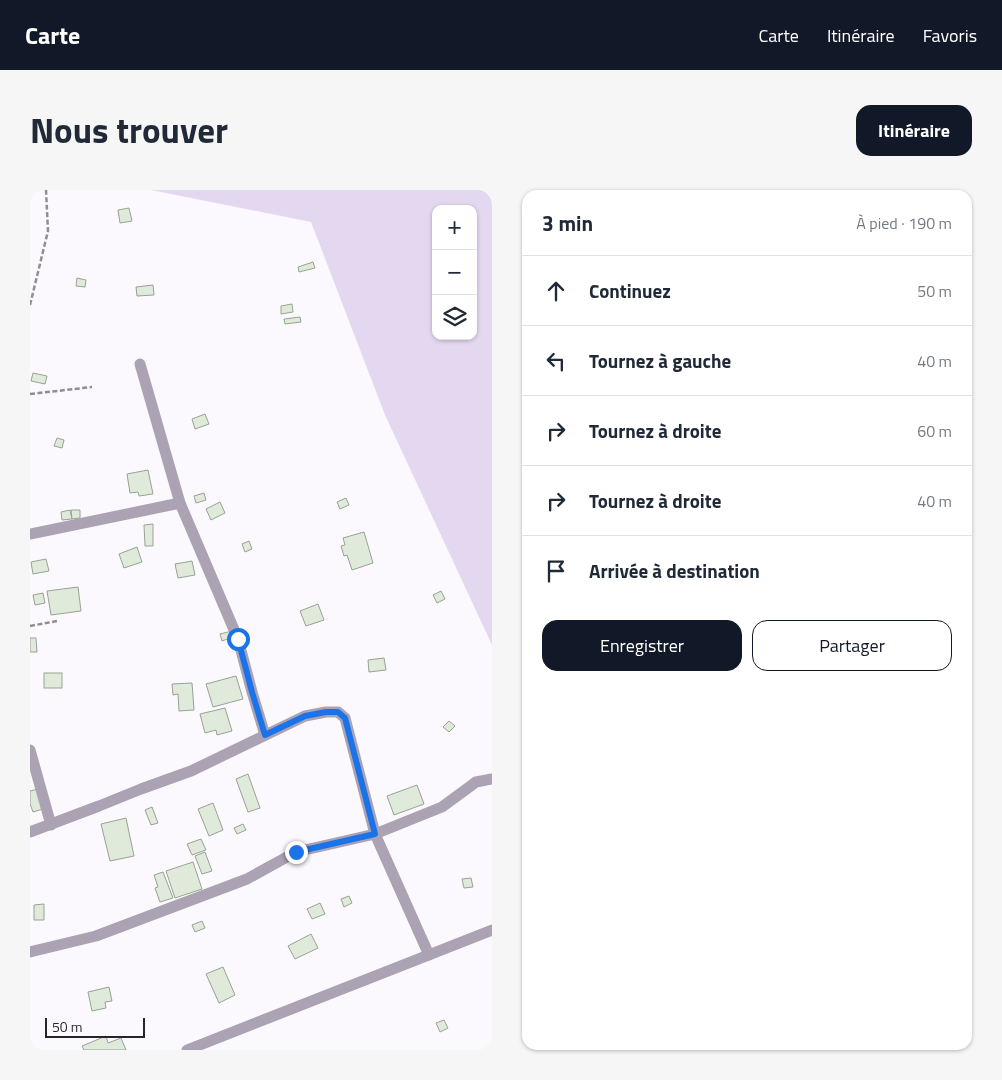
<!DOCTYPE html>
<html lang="fr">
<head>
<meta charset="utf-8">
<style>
	body { margin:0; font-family:"Titillium Web",sans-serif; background:#f6f6f7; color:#1f2937 }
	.controls { position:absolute; right:15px; top:15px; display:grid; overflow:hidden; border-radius:10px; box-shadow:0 1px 4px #0004 }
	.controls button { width:45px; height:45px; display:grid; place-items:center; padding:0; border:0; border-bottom:1px solid #e0e1e3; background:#fff; color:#1f2937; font:25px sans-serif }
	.scale { position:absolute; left:15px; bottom:12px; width:100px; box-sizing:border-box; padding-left:5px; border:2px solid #28242a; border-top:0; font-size:14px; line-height:18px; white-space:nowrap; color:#28242a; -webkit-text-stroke:4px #fbf9fd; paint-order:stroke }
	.stop { position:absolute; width:15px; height:15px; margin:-11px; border:4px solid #1a73e8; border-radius:50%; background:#fff }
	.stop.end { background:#1a73e8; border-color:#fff; box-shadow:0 1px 5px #0008 }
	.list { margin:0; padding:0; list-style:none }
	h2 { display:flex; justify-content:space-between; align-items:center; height:65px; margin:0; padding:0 20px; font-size:21px }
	h2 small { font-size:16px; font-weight:400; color:#747a83 }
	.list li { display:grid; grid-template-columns:32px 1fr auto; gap:15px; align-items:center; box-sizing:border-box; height:70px; padding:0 20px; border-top:1px solid #e0e1e3 }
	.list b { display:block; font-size:19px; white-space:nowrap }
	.list em { font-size:16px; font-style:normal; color:#747a83 }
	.actions { display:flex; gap:10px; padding:15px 20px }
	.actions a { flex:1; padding:11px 0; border:1px solid #111827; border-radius:15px; text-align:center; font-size:18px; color:#111827 }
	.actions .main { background:#111827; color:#fff }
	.icon { flex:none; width:28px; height:28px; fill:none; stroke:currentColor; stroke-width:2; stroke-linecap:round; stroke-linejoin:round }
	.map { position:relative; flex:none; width:462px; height:860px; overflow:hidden; border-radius:15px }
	header { display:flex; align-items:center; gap:30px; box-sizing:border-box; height:70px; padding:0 25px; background:#111827; color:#fff }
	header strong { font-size:24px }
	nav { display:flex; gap:28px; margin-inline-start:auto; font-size:18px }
	.intro { display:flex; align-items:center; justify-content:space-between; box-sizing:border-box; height:120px; padding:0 30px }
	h1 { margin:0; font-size:35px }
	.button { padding:12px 22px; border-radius:15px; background:#111827; color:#fff; font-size:18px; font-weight:700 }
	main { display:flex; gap:30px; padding:0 30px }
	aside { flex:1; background:#fff; border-radius:15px; box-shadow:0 1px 4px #0004 }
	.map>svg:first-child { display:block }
	.green { fill:#e4d8f0; fill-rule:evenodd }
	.building { fill:#dfeadb; stroke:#98a394 }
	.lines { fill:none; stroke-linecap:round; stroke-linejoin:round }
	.path { stroke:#918e93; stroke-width:2.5; stroke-dasharray:5 2.5; stroke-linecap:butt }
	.minor { stroke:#aba3b3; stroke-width:11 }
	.route { stroke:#1a73e8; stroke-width:6 }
</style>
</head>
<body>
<header>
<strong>Carte</strong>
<nav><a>Carte</a><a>Itinéraire</a><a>Favoris</a></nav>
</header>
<div class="intro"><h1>Nous trouver</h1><a class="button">Itinéraire</a></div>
<main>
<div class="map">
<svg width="462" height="860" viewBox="0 0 462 860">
	<rect width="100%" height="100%" fill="#fbf9fd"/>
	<path class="green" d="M121,0H462V455L355,225L281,32ZM406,19H443V146H406Z"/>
	<g class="building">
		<polygon points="99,18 102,31 90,33 88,20"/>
		<polygon points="283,72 285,78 269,82 268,77"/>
		<polygon points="47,88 56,90 55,97 46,96"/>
		<polygon points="123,95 124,105 107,106 106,97"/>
		<polygon points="262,114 263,122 251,124 251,116"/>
		<polygon points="270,127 271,132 255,134 254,129"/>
		<polygon points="3,183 17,186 15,194 1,191"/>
		<polygon points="175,224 179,234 165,239 162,229"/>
		<polygon points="27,248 34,250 32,258 24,256"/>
		<polygon points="118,280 123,304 109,306 108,302 100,303 97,284"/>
		<polygon points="174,303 176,310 166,313 164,306"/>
		<polygon points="316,308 319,315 310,319 307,312"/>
		<polygon points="190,312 195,323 181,330 176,319"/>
		<polygon points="40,320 42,329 32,330 31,322"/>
		<polygon points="41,320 50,320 50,328 42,329"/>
		<polygon points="123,334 123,356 115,356 114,335"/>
		<polygon points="334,342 343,373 322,380 317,365 314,366 311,356 315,355 313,348"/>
		<polygon points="219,351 222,359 215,362 212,354"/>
		<polygon points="107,357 112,372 94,378 89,364"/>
		<polygon points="16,369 19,381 3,384 1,372"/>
		<polygon points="162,371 165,385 148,388 145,374"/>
		<polygon points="48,397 51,421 21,425 17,401"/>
		<polygon points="411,401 415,409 407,413 403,405"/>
		<polygon points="13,403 15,413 5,415 3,405"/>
		<polygon points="288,414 294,430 276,436 270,421"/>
		<polygon points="202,441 203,447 192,451 190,444"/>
		<polygon points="0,448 6,448 7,462 0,462"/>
		<polygon points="354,468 356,480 339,482 338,470"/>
		<rect x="14" y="483" width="18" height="15"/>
		<polygon points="206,486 213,509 183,517 176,494"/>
		<polygon points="162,493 164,520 149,521 148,504 143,505 142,494"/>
		<polygon points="195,518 202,541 187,545 186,540 175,543 170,524"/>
		<polygon points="419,531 425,536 419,542 413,537"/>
		<polygon points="218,584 230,618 218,622 206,589"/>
		<polygon points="387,595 394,614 364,625 357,606"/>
		<polygon points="8,599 13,619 3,622 0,614 0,601"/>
		<polygon points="183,613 193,640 179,646 168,619"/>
		<polygon points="122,617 128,633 121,635 115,620"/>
		<polygon points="96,628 104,666 80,671 71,634"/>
		<polygon points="213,634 216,640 207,644 204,638"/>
		<polygon points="171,649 176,660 162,665 157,654"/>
		<polygon points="175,662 182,681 172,684 165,666"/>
		<polygon points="163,672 172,699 145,708 136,681"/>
		<polygon points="133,682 143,708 130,712 125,698 128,697 124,685"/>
		<polygon points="441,688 443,697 434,698 432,689"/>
		<polygon points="319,706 322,713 314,717 311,709"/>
		<polygon points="290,713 295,724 282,729 277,719"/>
		<polygon points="14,714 14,730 4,730 4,715"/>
		<polygon points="172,731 175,738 165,742 162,735"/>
		<polygon points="281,744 288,758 265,769 258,756"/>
		<polygon points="193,777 205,805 189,813 176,784"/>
		<polygon points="79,797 82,811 75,812 76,818 62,821 58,802"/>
		<polygon points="414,830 418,838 410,842 406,833"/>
		<polygon points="76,846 78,853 91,848 96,860 54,860 52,856"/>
	</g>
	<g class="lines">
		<g class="path">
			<polyline points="0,115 18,41 16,0"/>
			<polyline points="0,204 62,197"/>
			<polyline points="0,436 27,431"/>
		</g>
		<g class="minor">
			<polyline points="110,174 150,313 208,449 222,502 235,545"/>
			<polyline points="0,344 150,313"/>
			<polyline points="0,560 21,635"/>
			<polyline points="0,642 69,616 111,599 161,581 275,526 296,522 308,522 315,528 345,644 399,765"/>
			<polyline points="0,762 66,746 217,689 266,662 345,644 412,617 446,592 462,589"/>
			<polyline points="157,860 462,740"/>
		</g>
	</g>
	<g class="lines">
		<polyline class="route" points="208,449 222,502 235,545 275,526 296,522 308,522 315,528 345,644 266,662"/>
	</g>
</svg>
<div class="controls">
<button>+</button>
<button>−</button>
<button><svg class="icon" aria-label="layers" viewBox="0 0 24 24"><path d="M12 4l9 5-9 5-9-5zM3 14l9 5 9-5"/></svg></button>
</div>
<div class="scale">50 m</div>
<div class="stop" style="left:208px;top:449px"></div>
<div class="stop end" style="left:266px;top:662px"></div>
</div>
<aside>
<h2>3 min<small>À pied · 190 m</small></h2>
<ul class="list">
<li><svg class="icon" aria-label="ahead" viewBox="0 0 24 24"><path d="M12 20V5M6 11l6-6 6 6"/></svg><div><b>Continuez</b></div><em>50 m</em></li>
<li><svg class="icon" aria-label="left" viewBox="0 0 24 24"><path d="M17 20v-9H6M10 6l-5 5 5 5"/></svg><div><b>Tournez à gauche</b></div><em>40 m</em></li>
<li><svg class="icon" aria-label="right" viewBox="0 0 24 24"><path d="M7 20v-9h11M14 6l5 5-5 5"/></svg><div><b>Tournez à droite</b></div><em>60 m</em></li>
<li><svg class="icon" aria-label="right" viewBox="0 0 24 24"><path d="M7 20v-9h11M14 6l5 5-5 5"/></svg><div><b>Tournez à droite</b></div><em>40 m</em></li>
<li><svg class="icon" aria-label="arrive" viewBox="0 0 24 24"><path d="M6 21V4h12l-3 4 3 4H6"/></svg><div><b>Arrivée à destination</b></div></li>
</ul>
<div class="actions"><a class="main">Enregistrer</a><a>Partager</a></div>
</aside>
</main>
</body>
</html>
